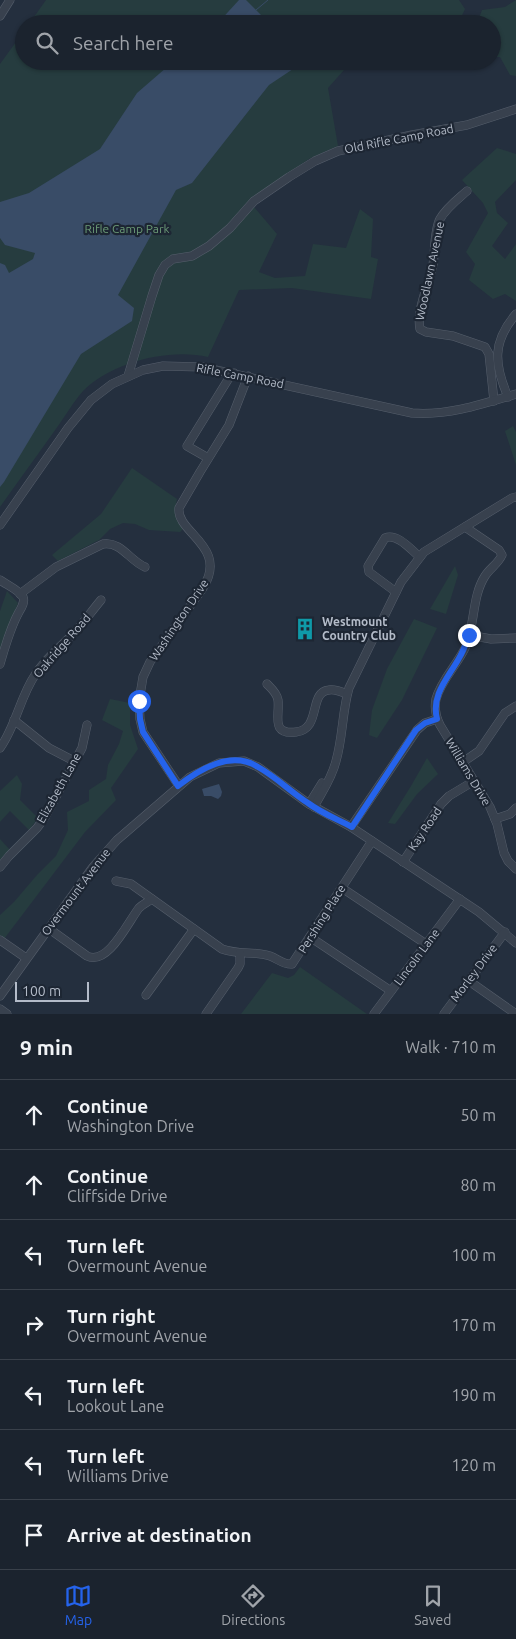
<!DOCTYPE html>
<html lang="en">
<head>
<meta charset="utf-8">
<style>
	body { margin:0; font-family:Ubuntu,sans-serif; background:#282f3a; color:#f1f3f6 }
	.scale { position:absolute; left:15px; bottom:12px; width:74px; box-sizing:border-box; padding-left:5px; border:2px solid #b4bcc9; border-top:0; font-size:14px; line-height:18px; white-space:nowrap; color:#b4bcc9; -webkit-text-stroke:4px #1d2633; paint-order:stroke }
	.stop { position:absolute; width:15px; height:15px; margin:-11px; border:4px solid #2563eb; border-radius:50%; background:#fff }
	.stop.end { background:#2563eb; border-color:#fff; box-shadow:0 1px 5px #0008 }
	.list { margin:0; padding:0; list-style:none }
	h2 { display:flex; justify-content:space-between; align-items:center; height:65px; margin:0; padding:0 20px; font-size:21px }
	h2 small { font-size:16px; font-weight:400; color:#a0a4aa }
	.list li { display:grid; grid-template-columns:32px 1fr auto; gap:15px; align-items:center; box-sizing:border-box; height:70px; padding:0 20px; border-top:1px solid #39404a }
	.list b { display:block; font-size:19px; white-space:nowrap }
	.list p { margin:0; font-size:16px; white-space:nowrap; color:#a0a4aa }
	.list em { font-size:16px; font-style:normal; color:#a0a4aa }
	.icon { flex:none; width:28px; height:28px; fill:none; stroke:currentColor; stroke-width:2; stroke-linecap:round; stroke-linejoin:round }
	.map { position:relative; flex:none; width:516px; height:1014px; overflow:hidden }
	.search { position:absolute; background:#1b232e; box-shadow:0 1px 4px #0004; left:15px; right:15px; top:15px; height:55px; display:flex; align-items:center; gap:12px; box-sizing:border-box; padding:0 18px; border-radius:28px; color:#a0a4aa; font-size:19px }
	.sheet { height:555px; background:#1b232e }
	nav { display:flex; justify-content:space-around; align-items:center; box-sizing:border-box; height:70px; border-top:1px solid #39404a; background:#1b232e; font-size:14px; color:#a0a4aa }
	nav a { display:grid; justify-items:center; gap:2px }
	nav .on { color:#2563eb }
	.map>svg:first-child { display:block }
	.green { fill:#263c3f }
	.water { fill:#394c67 }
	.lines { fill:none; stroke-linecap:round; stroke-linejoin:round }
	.stream { stroke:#394c67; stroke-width:1 }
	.minor-casing { stroke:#565f6c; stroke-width:9 }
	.minor { stroke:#38414e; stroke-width:8 }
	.route { stroke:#2563eb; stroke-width:6 }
	.labels { text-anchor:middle; stroke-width:4.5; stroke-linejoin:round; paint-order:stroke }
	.street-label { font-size:12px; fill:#b4bcc9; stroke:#1d2633 }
	.park-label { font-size:12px; fill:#6b9a76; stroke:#1d2633 }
	.poi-label { font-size:12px; font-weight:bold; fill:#b4bcc9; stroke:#1d2633; text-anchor:start }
</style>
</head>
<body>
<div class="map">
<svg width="516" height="1014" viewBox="0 0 516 1014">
	<rect width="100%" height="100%" fill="#242f3e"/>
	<g class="green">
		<polygon points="46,0 459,0 465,9 458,24 29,24"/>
		<polygon points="516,0 516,76 510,75 500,57 492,57 492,45 498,35 492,33 492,24 477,24 482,10 505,7"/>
		<path d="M24,31V61H352L328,88L338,146L309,159L251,199L254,207L277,234L259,272L275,278L305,276L313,244L346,248L360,209L373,219L371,257L378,259L371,299L292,288L239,290L208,357C169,348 112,362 83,391C74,401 66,415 58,426C39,453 19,480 0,507V64Z"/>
		<polygon points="497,148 516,154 516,180 495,202 497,213 508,223 492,246 505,259 516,244 516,301 505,294 493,299 469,280 475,264 466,252 488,213 483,203 462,180"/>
		<polygon points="513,426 516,432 516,465 505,431"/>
		<path d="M132,468L177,499C174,513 176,517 183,529L180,532L149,530L135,524L123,523L110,529L99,540L58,561L52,555L101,514Z"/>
		<polygon points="455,566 458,575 446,614 430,609"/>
		<polygon points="7,591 18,603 0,650 0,611"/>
		<polygon points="414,619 437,628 402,700 377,738 369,735 372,710 387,669"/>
		<polygon points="110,699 130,703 130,725 138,749 111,788 116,800 85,832 4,939 0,936 0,915 14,902 37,875 56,856 68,830 67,812 89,801 89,790 106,779 108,765 119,744 123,731 102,720"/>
		<polygon points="427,758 438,774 417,794 395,824 388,823 411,786"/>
		<polygon points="17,775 22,784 20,800 38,818 29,830 10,811 0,822 0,791"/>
		<polygon points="0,839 11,851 0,860"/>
		<polygon points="300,967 367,1014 241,1014 272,973 288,978 294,975"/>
	</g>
	<g class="water">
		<polygon points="239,0 246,0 270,24 217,24"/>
		<polygon points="174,61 305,61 269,85 192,183 176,190 118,295 134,308 132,321 81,354 4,482 0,487 0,263 5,265 9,273 33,259 35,253 5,245 0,238 0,202 29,193 100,149 137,93"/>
		<polygon points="219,784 222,792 221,796 218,799 211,796 204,796 202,789"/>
	</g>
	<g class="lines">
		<polyline class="stream" points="256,10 268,0"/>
		<g class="minor-casing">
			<g id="minor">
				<polyline points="0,16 10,0"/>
				<path d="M467,191C458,199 446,208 440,219C434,230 435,252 433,265C429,284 416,310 420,329L426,332L453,336L485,347L489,354L494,401"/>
				<polyline points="128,376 152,296 159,275 165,265 173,259 192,256 209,246 230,228 254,201 289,177 315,161 338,151 412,135 467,125 516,109"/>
				<path d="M508,397C494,364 492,342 516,314"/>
				<polyline points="208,458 187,446 229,378 234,373"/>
				<path d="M0,525L68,428L91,400L112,384L143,370L163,366L202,367L412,413C447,416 483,404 516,394"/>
				<path d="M465,527L499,550L502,555C498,564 490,568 485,576C472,596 475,624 466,646C458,664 441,680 436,699C434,709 436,717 440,725L490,807L497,824L504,853L508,861L516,869"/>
				<path d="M0,580C7,585 19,590 23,597C25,602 22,607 19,612C10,628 5,647 0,664"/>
				<path d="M396,592L369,572L368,566L385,538C398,533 411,550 420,557"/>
				<path d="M20,594L56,567L103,544C121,541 130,561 145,567"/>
				<polyline points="469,635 491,639 516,638"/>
				<path d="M267,684C271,688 277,693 278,700C280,715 270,735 296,732C322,729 308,692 329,690C334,689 342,692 347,694"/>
				<polyline points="14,720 49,748 74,761"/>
				<path d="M0,748C16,726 20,697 35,675C45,659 56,651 69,638C81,627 90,613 101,600"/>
				<polyline points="463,762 479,751 505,713 516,706"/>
				<path d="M179,786L143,732L140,719L139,701L143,677L150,662L203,588C229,546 176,533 179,508L200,472L229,425L248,376"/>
				<polyline points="309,804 322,783"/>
				<path d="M314,807C322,792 332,778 336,761C343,737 342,712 349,688L401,582L424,552L512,498L516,497"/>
				<polyline points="495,819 510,814 516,808"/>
				<polyline points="351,827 417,730 425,723 437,719"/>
				<polyline points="403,862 441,804 449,796 474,781"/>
				<polyline points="0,867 9,856 37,828 45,817 82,748 87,725"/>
				<polyline points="116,881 131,884 152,899"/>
				<polyline points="342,888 426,944"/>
				<path d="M48,928L87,956C108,966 128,922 139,908C143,904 148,902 152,899L222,949C238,955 254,951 270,956C278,959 284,965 292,964L372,841"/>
				<polyline points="310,937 391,991"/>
				<polyline points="0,940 26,958"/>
				<polyline points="469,981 516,1014"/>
				<polyline points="146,995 194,929"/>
				<polyline points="0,996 93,867 117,840 190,777 219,763 244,761 258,767 309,804 351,827 479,912 516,943"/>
				<polyline points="0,1009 7,1014"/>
				<polyline points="206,1014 238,968 240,964 240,953"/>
				<polyline points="374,1014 460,899"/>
				<polyline points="444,1014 505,932"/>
			</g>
		</g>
		<use href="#minor" class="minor"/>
	</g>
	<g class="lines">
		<path class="route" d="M139,701L140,719L143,732L178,786C200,769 231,750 258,767C276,777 291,792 308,803C321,813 337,819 352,827L416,730L425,723L437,719C431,696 447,679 458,660C463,652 466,644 469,635"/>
	</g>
	<defs>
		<g id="building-bare" transform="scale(1.725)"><path d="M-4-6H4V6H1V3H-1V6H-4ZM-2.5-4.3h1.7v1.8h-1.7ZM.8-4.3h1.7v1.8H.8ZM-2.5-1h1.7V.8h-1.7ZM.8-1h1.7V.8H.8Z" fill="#0f9aa8" stroke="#1d2633" stroke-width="2.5" paint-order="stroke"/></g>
	</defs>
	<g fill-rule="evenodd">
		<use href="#building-bare" x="305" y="629"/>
	</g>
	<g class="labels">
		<g class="street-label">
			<text transform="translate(399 139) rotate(-11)" y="4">Old Rifle Camp Road</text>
			<text transform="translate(430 271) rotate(-78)" y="4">Woodlawn Avenue</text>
			<text transform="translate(240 376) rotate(11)" y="4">Rifle Camp Road</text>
			<text transform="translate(179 620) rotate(-56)" y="4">Washington Drive</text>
			<text transform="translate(62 646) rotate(-49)" y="4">Oakridge Road</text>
			<text transform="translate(468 772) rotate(59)" y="4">Williams Drive</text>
			<text transform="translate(59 788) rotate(-61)" y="4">Elizabeth Lane</text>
			<text transform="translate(425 829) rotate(-56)" y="4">Kay Road</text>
			<text transform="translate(76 892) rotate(-53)" y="4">Overmount Avenue</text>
			<text transform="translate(322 919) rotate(-58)" y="4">Pershing Place</text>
			<text transform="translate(417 957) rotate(-53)" y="4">Lincoln Lane</text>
			<text transform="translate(474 973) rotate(-53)" y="4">Morley Drive</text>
		</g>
		<g class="park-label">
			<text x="127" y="233">Rifle Camp Park</text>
		</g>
		<g class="poi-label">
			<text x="322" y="626">Westmount<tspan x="322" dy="14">Country Club</tspan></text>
		</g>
	</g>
</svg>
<div class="scale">100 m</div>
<div class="stop" style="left:139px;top:701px"></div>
<div class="stop end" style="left:469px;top:635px"></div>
<div class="search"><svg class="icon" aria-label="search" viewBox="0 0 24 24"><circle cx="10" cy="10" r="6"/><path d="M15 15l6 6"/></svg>Search here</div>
</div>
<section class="sheet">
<h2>9 min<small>Walk · 710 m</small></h2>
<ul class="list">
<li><svg class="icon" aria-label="ahead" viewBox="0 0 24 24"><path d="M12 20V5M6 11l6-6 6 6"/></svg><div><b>Continue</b><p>Washington Drive</p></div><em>50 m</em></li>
<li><svg class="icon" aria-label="ahead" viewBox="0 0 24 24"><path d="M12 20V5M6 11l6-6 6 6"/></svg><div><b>Continue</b><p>Cliffside Drive</p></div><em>80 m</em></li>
<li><svg class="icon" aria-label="left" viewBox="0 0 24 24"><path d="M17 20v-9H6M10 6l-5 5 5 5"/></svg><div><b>Turn left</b><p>Overmount Avenue</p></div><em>100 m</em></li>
<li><svg class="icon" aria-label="right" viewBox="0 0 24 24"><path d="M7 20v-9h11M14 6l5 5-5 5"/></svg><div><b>Turn right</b><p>Overmount Avenue</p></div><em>170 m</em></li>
<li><svg class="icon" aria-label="left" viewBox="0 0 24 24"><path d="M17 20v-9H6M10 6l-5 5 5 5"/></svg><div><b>Turn left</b><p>Lookout Lane</p></div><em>190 m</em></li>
<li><svg class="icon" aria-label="left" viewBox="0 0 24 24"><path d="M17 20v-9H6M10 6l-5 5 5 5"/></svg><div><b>Turn left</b><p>Williams Drive</p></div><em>120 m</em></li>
<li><svg class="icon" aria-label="arrive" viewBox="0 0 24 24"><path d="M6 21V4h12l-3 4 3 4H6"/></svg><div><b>Arrive at destination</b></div></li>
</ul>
</section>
<nav>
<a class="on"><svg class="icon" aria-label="map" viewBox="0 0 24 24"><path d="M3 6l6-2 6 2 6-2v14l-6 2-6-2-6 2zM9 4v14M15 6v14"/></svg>Map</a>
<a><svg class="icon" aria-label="directions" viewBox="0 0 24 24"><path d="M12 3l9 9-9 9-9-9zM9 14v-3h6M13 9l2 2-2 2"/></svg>Directions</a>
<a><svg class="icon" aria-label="saved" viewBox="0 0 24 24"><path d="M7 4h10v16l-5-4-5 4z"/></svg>Saved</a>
</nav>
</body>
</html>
